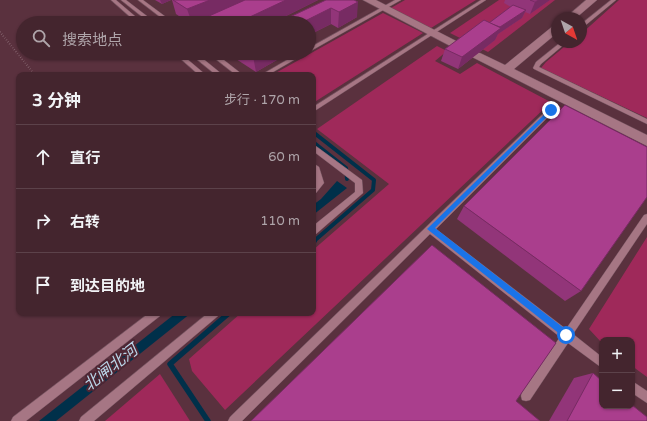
<!DOCTYPE html>
<html lang="zh">
<head>
<meta charset="utf-8">
<style>
	body { margin:0; font-family:"Varela Round","Noto Sans SC",sans-serif; background:#4b2d36; color:#f1f3f6 }
	.controls { position:absolute; right:12px; bottom:12px; display:grid; overflow:hidden; border-radius:8px; box-shadow:0 1px 3px #0004 }
	.controls button { width:36px; height:36px; display:grid; place-items:center; padding:0; border:0; border-bottom:1px solid #5c424a; background:#44252e; color:#f1f3f6; font:20px sans-serif }
	.compass { position:absolute; left:551px; top:12px; width:36px; height:36px; border-radius:50%; background:#44252e; box-shadow:0 1px 3px #0004; rotate:140deg }
	.stop { position:absolute; width:12px; height:12px; margin:-9px; border:3px solid #1a73e8; border-radius:50%; background:#fff }
	.stop.end { background:#1a73e8; border-color:#fff; box-shadow:0 1px 4px #0008 }
	.list { margin:0; padding:0; list-style:none }
	h2 { display:flex; justify-content:space-between; align-items:center; height:52px; margin:0; padding:0 16px; font-size:17px }
	h2 small { font-size:13px; font-weight:400; color:#afa5aa }
	.list li { display:grid; grid-template-columns:26px 1fr auto; gap:12px; align-items:center; box-sizing:border-box; height:64px; padding:0 16px; border-top:1px solid #5c424a }
	.list b { display:block; font-size:15px; white-space:nowrap }
	.list em { font-size:13px; font-style:normal; color:#afa5aa }
	.icon { flex:none; width:22px; height:22px; fill:none; stroke:currentColor; stroke-width:2; stroke-linecap:round; stroke-linejoin:round }
	.map { position:relative; flex:none; width:647px; height:421px; overflow:hidden }
	.search { position:absolute; background:#44252e; box-shadow:0 1px 3px #0004; left:16px; top:16px; width:300px; height:44px; display:flex; align-items:center; gap:10px; box-sizing:border-box; padding:0 14px; border-radius:22px; color:#afa5aa; font-size:15px }
	.panel { position:absolute; background:#44252e; box-shadow:0 1px 3px #0004; left:16px; top:72px; width:300px; height:244px; border-radius:8px }
	.map>svg:first-child { display:block }
	.green { fill:#9f295a }
	.water { fill:#00304a }
	.lines { fill:none; stroke-linecap:round; stroke-linejoin:round }
	.stream-far1 { stroke:#00304a; stroke-width:4 }
	.stream { stroke:#00304a; stroke-width:5.5 }
	.service-casing { stroke:#6f4f5b; stroke-width:1 }
	.minor-casing { stroke:#6f4f5b; stroke-width:1 }
	.path { stroke:#92747d; stroke-width:2; stroke-dasharray:0.5 2; stroke-linecap:butt }
	.service { fill:#a67684; fill-rule:evenodd }
	.minor { fill:#a67684; fill-rule:evenodd }
	.wall { fill:#923579 }
	.shaded-wall { fill:#772b63 }
	.building { fill:#aa3e8d; stroke:#772b63 }
	.route { fill:#1a73e8 }
	.labels { text-anchor:middle; stroke-width:4; stroke-linejoin:round; paint-order:stroke }
	.near-water-label { font-size:16px; font-style:italic; fill:#bbd6e9; stroke:#4e2634 }
</style>
</head>
<body>
<div class="map">
<svg width="647" height="421" viewBox="0 0 647 421">
	<rect width="100%" height="100%" fill="#5a313e"/>
	<g class="green">
		<polygon points="405,0 476,0 431,28 391,8"/>
		<polygon points="499,0 555,0 488,52 450,33"/>
		<polygon points="619,0 647,0 647,118 541,68 546,62 570,42 581,42 581,34"/>
		<polygon points="383,13 423,33 313,103 313,75 272,75"/>
		<polygon points="437,46 447,51 435,61 460,74 477,63 647,153 647,159 547,106 225,410 192,371 189,359 241,313 313,313 313,250 389,184 317,129"/>
		<polygon points="647,237 647,377 632,366 632,340 602,340 602,343 589,329"/>
		<polygon points="160,374 190,421 105,421"/>
	</g>
	<g class="water">
		<polygon points="337,181 347,188 313,215 313,205 321,199"/>
		<polygon points="176,313 191,313 56,421 39,421"/>
	</g>
	<g class="lines">
		<g class="stream-far1">
			<polyline points="313,132 374,180 373,190 313,242"/>
			<polyline points="313,142 346,168 347,179"/>
		</g>
		<g class="stream">
			<polyline points="313,242 314,241"/>
			<polyline points="208,421 170,364 229,313"/>
		</g>
		<g class="service-casing">
			<g id="service">
				<polygon points="111,0 116,0 143,23 137,23"/>
				<polygon points="121,0 126,0 156,23 150,23"/>
				<polygon points="138,0 143,0 174,23 168,23"/>
				<polygon points="395,0 401,0 309,52 309,48"/>
				<polygon points="481,0 486,0 313,112 313,107"/>
				<polygon points="611,0 616,0 581,29 581,24"/>
				<polygon points="561,42 567,42 541,64 539,67 647,119 647,124 534,69 533,68 536,62"/>
				<polygon points="174,53 180,53 206,75 199,75"/>
				<polygon points="189,53 196,53 223,75 216,75"/>
				<polygon points="208,53 215,53 243,75 236,75"/>
				<polygon points="299,53 306,53 268,75 261,75"/>
				<polygon points="549,108 553,108 569,118 566,120 552,113 436,229 566,329 644,215 647,214 647,224 573,334 602,357 602,368 568,343 530,400 526,401 522,400 521,396 522,392 560,337 430,234 242,421 228,421 230,417"/>
				<polygon points="313,144 362,180 363,193 316,234 313,235 313,226 355,192 355,183 313,151"/>
				<polygon points="313,163 319,167 324,183 316,193 313,194 313,186 316,182 313,172"/>
				<polygon points="149,313 162,313 160,316 26,421 11,421 13,417"/>
				<polygon points="208,313 220,313 218,316 94,421 79,421 81,417"/>
				<polygon points="632,381 647,391 647,403 632,393"/>
			</g>
		</g>
		<g class="minor-casing">
			<g id="minor">
				<polygon points="363,0 376,0 464,45 466,47 464,49 456,49"/>
				<polygon points="586,0 597,0 576,18 565,18"/>
				<polygon points="557,25 557,33 514,69 647,135 647,146 472,57 470,55 472,53 480,53 505,65 553,26"/>
			</g>
		</g>
		<polyline class="path" points="0,32 35,75"/>
		<use href="#service" class="service"/>
		<use href="#minor" class="minor"/>
	</g>
	<g class="wall">
		<polygon points="155,0 171,0 162,4"/>
		<polygon points="172,0 318,0 272,23 201,23 200,21 196,23 189,23 176,14"/>
		<polygon points="326,0 357,17 338,28 331,24 309,35 309,23"/>
		<polygon points="505,0 550,0 530,14 525,12 522,18 498,34 495,40 458,69 441,61 445,49 489,23 511,7 504,3"/>
		<polygon points="235,53 281,53 282,57 256,72 236,59"/>
		<polygon points="464,206 581,291 565,301 457,219"/>
		<polygon points="593,373 647,421 549,421 574,378"/>
	</g>
	<g class="shaded-wall">
		<polygon points="160,0 171,0 162,4"/>
		<polygon points="210,0 250,0 200,20 200,21 196,23 192,23 187,9"/>
		<polygon points="286,0 318,0 272,23 237,23"/>
		<polygon points="539,0 550,0 530,14 535,2"/>
		<polygon points="358,2 357,17 338,28 339,12"/>
		<polygon points="331,8 331,24 309,35 309,23 301,23"/>
		<polygon points="526,10 522,18 498,34 495,40 458,69 462,57 500,27"/>
		<polygon points="259,53 281,53 282,57 256,72 253,56"/>
	</g>
	<g class="building">
		<polygon points="173,0 210,0 187,9"/>
		<polygon points="245,0 286,0 237,23 204,23 200,20"/>
		<polygon points="326,0 354,0 358,2 339,12 331,8 301,23 277,23"/>
		<polygon points="530,0 539,0 535,2"/>
		<polygon points="513,5 526,10 500,27 489,23"/>
		<polygon points="484,20 501,28 462,57 445,49"/>
		<polygon points="247,53 259,53 253,56"/>
		<polygon points="565,105 647,147 647,197 581,291 464,206"/>
		<polygon points="432,245 556,343 516,401 540,421 251,421"/>
		<polygon points="593,373 602,381 602,406 632,406 632,405 647,417 647,421 567,421"/>
	</g>
	<polygon class="route" points="551,108 554,110 553,111 435,228 569,332 570,335 566,339 427,229"/>
	<g class="labels">
		<g class="near-water-label">
			<text transform="translate(110 367) rotate(-38)" y="6">北闸北河</text>
		</g>
	</g>
</svg>
<div class="controls">
<button>+</button>
<button>−</button>
</div>
<svg class="compass" viewBox="-18 -18 36 36"><path d="M0-13l5 13h-10z" fill="#e53935"/><path d="M0 13l5-13h-10z" fill="#afa5aa"/></svg>
<div class="stop" style="left:566px;top:335px"></div>
<div class="stop end" style="left:551px;top:110px"></div>
<div class="search"><svg class="icon" aria-label="search" viewBox="0 0 24 24"><circle cx="10" cy="10" r="6"/><path d="M15 15l6 6"/></svg>搜索地点</div>
<section class="panel">
<h2>3 分钟<small>步行 · 170 m</small></h2>
<ul class="list">
<li><svg class="icon" aria-label="ahead" viewBox="0 0 24 24"><path d="M12 20V5M6 11l6-6 6 6"/></svg><div><b>直行</b></div><em>60 m</em></li>
<li><svg class="icon" aria-label="right" viewBox="0 0 24 24"><path d="M7 20v-9h11M14 6l5 5-5 5"/></svg><div><b>右转</b></div><em>110 m</em></li>
<li><svg class="icon" aria-label="arrive" viewBox="0 0 24 24"><path d="M6 21V4h12l-3 4 3 4H6"/></svg><div><b>到达目的地</b></div></li>
</ul>
</section>
</div>
</body>
</html>
